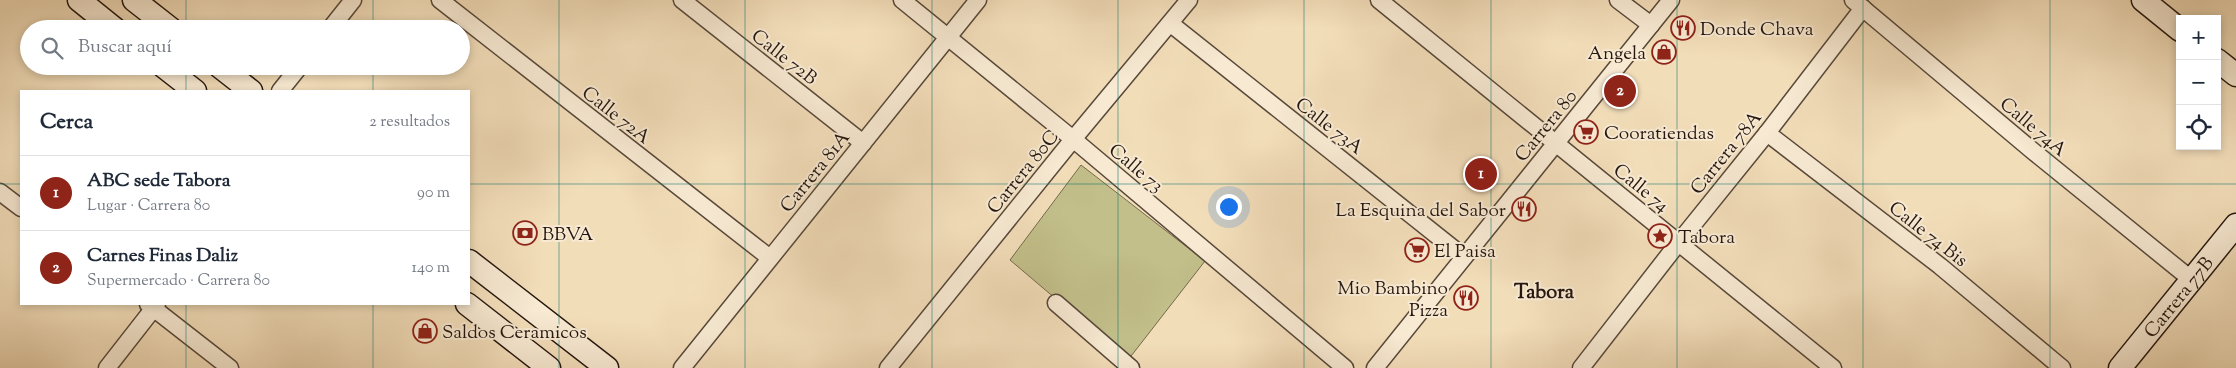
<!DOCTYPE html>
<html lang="es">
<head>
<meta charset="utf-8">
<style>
	body { margin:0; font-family:"Sorts Mill Goudy",serif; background:#f2f2f3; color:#1f2937 }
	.controls { position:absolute; right:15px; top:15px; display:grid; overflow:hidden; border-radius:0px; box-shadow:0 2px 8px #0003 }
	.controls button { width:45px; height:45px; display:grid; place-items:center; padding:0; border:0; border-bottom:1px solid #e0e1e3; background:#fff; color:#1f2937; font:25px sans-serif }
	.you { position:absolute; left:1228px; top:206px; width:18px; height:18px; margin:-12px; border:4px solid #fff; border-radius:50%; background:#1a73e8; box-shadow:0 0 0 8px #1a73e833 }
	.badge { display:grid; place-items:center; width:32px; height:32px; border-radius:50%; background:#8f2418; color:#fff; font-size:16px; font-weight:700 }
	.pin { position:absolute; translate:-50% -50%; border:2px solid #fff; box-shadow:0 1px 5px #0006 }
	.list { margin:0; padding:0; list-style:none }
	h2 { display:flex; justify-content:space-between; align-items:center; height:65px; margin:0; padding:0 20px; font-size:21px }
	h2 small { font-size:16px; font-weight:400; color:#747a83 }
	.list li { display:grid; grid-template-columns:32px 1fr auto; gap:15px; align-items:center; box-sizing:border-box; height:75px; padding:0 20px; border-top:1px solid #e0e1e3 }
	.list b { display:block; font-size:19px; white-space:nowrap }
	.list p { margin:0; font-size:16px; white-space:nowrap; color:#747a83 }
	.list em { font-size:16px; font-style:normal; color:#747a83 }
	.icon { flex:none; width:28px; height:28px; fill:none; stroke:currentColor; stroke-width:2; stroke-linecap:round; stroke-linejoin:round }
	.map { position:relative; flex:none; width:2236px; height:368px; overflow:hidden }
	.search { position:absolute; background:#fff; box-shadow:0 2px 8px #0003; left:20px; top:20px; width:450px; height:55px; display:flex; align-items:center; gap:12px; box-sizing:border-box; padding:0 18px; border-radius:28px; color:#747a83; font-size:19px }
	.panel { position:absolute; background:#fff; box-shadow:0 2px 8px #0003; left:20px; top:90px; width:450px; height:215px; border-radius:0px }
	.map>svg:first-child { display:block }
	.green { fill:#c2bf8a; stroke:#746a4c }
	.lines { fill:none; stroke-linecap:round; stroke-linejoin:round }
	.street-casing { stroke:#58483a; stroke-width:19 }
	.secondary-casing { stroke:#25160f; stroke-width:25 }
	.street { stroke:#f7e9d2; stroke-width:16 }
	.secondary { stroke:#f7e9d2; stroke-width:22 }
	.grid { fill:none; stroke:#0f766e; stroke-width:1; stroke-opacity:0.55 }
	.labels { text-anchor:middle; stroke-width:4; stroke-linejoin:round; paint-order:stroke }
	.poi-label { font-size:19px; fill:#25160f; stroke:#f7e9d2; text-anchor:start }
	.street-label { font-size:19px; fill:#25160f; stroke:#f7e9d2 }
	.neighbourhood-label { font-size:20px; font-weight:bold; fill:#25160f; stroke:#f7e9d2 }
</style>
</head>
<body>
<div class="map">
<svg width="2236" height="368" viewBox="0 0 2236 368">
	<rect width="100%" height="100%" fill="#f2ddb9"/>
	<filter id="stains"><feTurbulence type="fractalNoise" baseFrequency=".004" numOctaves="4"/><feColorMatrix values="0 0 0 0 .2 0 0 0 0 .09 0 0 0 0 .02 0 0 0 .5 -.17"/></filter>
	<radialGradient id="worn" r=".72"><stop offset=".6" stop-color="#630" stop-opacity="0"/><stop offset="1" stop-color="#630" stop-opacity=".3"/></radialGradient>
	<polygon class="green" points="1081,165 1205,261 1128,360 1010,260"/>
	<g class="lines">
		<g class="street-casing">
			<g id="street">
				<polyline points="440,0 770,258"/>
				<polyline points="682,0 863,143"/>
				<polyline points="902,0 1073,139 1345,368"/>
				<polyline points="1379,0 1833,368"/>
				<polyline points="1618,0 1651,25"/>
				<polyline points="1853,0 2034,152 2192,280"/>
				<polyline points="1171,24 1464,257"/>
				<polyline points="330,29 353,0"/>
				<polyline points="280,91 300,66"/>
				<polyline points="1767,133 1940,266 2062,368"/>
				<polyline points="0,192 21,208"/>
				<polyline points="1056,303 1131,368"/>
				<polyline points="148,304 230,368"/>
				<polyline points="107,368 157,304"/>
				<polyline points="682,368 978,0"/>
				<polyline points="888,368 1070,143 1189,0"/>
				<polyline points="1375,368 1671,0"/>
				<polyline points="1581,368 1679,242 1767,133 1863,8"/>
			</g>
		</g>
		<g class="secondary-casing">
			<g id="secondary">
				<polyline points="79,0 115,29"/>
				<polyline points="134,0 171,29"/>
				<polyline points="2143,0 2180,30"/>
				<polyline points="2217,60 2236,75"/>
				<polyline points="163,66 195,91"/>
				<polyline points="219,66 251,91"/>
				<polyline points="469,261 607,368"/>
				<polyline points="467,304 549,368"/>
				<path id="s1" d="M2120,368L2236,225"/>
			</g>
		</g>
		<use href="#street" class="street"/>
		<use href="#secondary" class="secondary"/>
	</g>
	<path class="grid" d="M186,0V29M373,0V29M559,0V368M745,0V368M932,0V368M1118,0V368M1304,0V368M1491,0V368M1677,0V368M1863,0V368M2050,0V368M186,66V91M373,66V91M0,184H21M469,184H2236M186,304V368M373,304V368"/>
	<defs>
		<g id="restaurant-ring" transform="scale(1.25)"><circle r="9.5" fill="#f7e9d2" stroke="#8f2418" stroke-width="1.5"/><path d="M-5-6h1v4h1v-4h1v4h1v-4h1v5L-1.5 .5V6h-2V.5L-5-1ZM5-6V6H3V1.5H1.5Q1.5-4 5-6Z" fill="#8f2418"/></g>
		<g id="shop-ring" transform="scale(1.25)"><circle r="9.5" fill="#f7e9d2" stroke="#8f2418" stroke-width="1.5"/><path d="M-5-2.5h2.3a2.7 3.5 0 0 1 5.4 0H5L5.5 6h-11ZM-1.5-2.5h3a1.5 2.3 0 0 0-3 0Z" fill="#8f2418"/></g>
		<g id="supermarket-ring" transform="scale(1.25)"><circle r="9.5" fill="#f7e9d2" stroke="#8f2418" stroke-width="1.5"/><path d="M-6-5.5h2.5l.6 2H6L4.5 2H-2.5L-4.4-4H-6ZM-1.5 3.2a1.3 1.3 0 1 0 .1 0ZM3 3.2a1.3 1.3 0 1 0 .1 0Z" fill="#8f2418"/></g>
		<g id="bank-ring" transform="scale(1.25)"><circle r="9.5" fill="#f7e9d2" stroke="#8f2418" stroke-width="1.5"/><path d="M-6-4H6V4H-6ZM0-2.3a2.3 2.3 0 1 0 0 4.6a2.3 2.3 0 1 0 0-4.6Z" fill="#8f2418"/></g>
		<g id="sight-ring" transform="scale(1.25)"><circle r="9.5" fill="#f7e9d2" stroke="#8f2418" stroke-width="1.5"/><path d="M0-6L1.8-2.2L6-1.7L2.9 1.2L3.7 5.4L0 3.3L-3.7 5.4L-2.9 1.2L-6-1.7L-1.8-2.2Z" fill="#8f2418"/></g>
	</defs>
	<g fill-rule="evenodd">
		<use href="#restaurant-ring" x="1683" y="28"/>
		<use href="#shop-ring" x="1664" y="52"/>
		<use href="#supermarket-ring" x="1586" y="132"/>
		<use href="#restaurant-ring" x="1524" y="209"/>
		<use href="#bank-ring" x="525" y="233"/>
		<use href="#sight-ring" x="1660" y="236"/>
		<use href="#supermarket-ring" x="1417" y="250"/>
		<use href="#restaurant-ring" x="1466" y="298"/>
		<use href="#shop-ring" x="425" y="331"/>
	</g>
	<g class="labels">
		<g class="poi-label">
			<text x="1700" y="35">Donde Chava</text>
			<text x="1646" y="59" text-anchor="end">Angela</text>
			<text x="1604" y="139">Cooratiendas</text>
			<text x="1506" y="216" text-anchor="end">La Esquina del Sabor</text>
			<text x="542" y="240">BBVA</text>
			<text x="1678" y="243">Tabora</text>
			<text x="1434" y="257">El Paisa</text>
			<text x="1448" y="294" text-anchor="end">Mio Bambino<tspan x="1448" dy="22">Pizza</tspan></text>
			<text x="442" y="338">Saldos Ceramicos</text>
		</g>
		<g class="street-label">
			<text transform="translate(785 56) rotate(38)" y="7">Calle 72B</text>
			<text transform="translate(617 114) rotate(38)" y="7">Calle 72A</text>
			<text transform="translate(1330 125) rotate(38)" y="7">Calle 73A</text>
			<text transform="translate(1545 125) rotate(-51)" y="7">Carrera 80</text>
			<text transform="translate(2034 126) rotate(40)" y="7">Calle 74A</text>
			<text transform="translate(1725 152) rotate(-51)" y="7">Carrera 78A</text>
			<text transform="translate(1137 167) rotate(40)" y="7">Calle 73</text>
			<text transform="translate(814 171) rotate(-51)" y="7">Carrera 81A</text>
			<text transform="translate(1022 171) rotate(-51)" y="7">Carrera 80C</text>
			<text transform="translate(1642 187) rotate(39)" y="7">Calle 74</text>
			<text transform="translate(1929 233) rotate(38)" y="7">Calle 74 Bis</text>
			<text dy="7" stroke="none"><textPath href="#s1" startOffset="92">Carrera 77B</textPath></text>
		</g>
		<g class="neighbourhood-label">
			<text x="1544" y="298">Tabora</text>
		</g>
	</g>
	<rect width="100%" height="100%" filter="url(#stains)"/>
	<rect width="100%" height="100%" fill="url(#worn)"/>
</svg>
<div class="controls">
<button>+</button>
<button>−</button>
<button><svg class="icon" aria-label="locate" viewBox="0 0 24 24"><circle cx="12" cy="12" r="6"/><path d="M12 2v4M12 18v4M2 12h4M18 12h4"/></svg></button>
</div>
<div class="you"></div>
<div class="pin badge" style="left:1481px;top:174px">1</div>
<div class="pin badge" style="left:1620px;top:91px">2</div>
<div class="search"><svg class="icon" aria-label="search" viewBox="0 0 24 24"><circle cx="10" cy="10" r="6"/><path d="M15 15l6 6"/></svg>Buscar aquí</div>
<section class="panel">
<h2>Cerca<small>2 resultados</small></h2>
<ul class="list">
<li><span class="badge">1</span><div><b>ABC sede Tabora</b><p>Lugar · Carrera 80</p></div><em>90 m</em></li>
<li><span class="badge">2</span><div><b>Carnes Finas Daliz</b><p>Supermercado · Carrera 80</p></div><em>140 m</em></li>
</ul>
</section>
</div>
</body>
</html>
